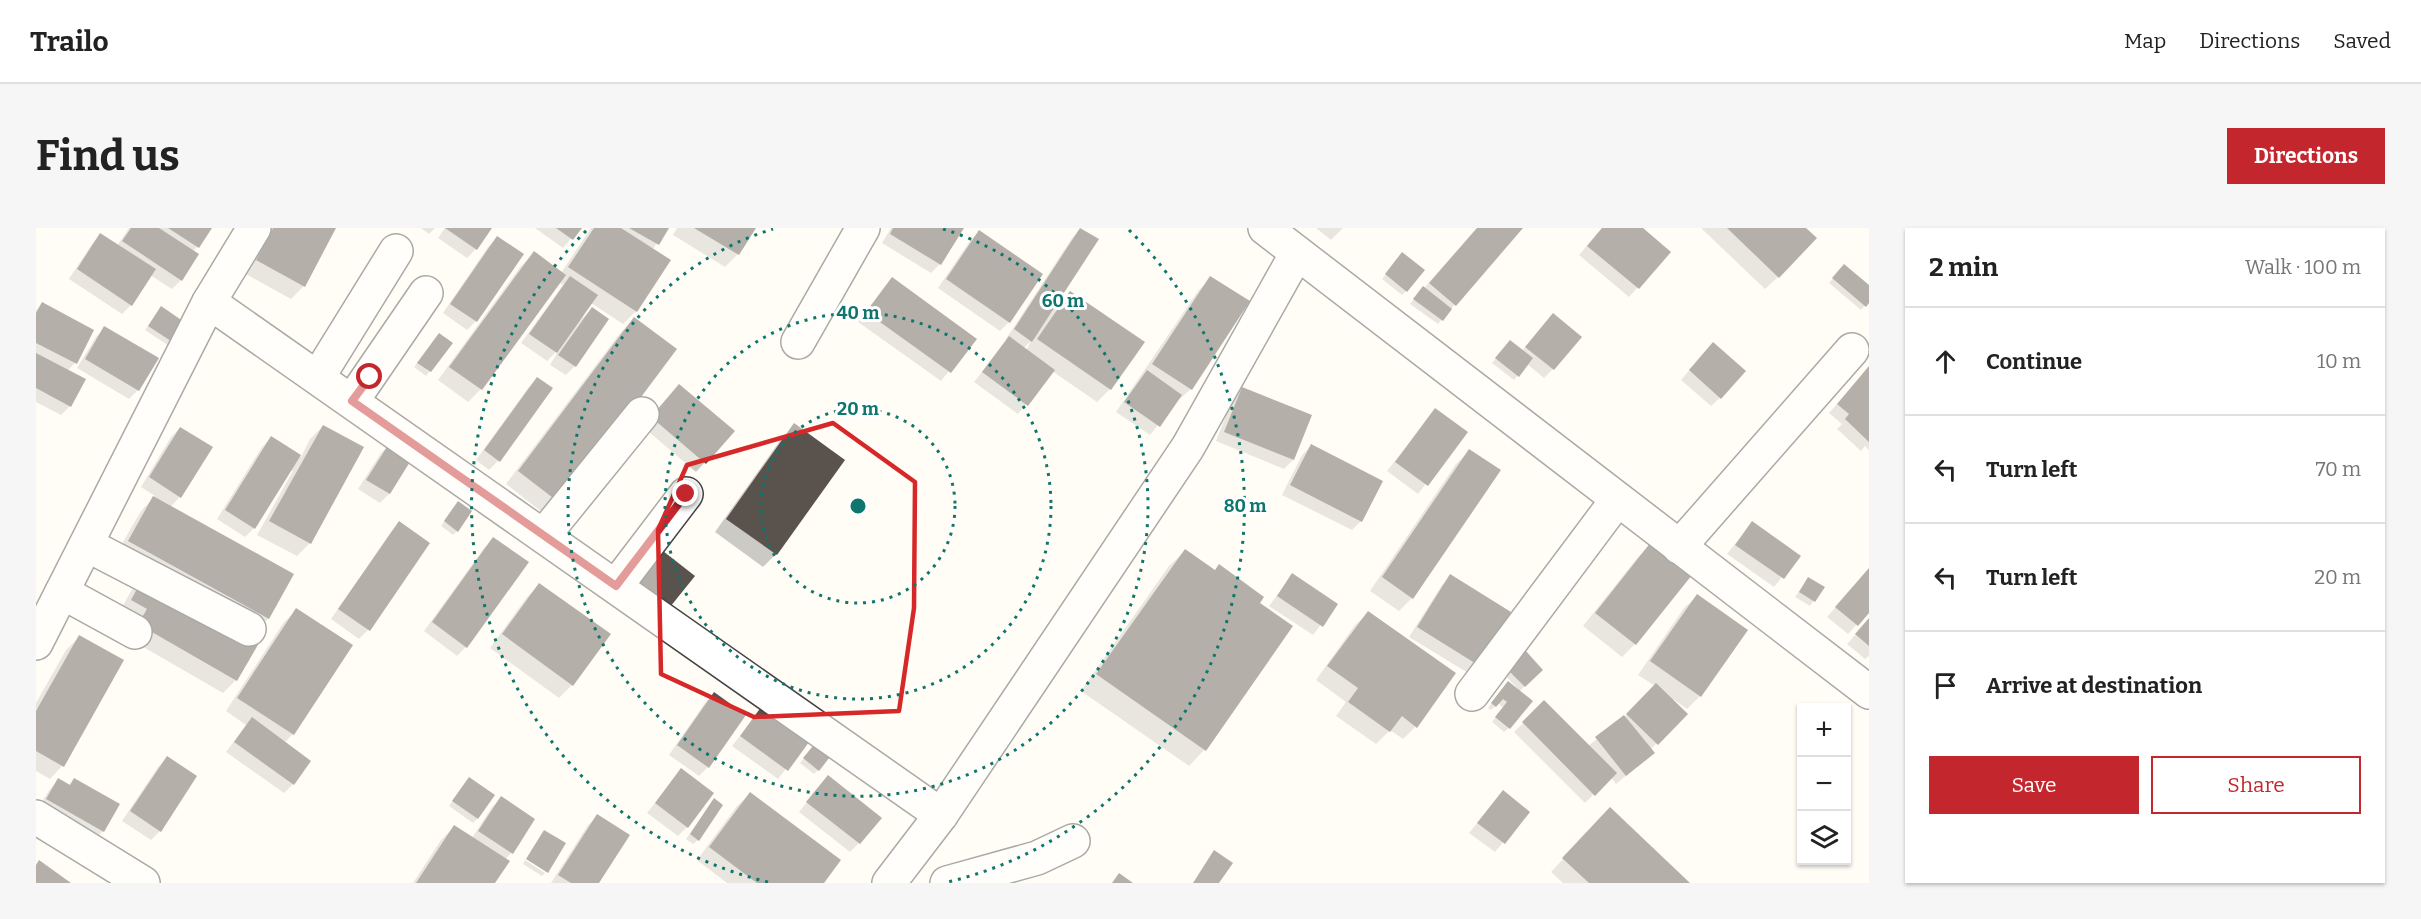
<!DOCTYPE html>
<html lang="en">
<head>
<meta charset="utf-8">
<style>
	body { margin:0; font-family:Bitter,serif; background:#f6f6f6; color:#222 }
	.controls { position:absolute; right:18px; bottom:18px; display:grid; overflow:hidden; border-radius:0px; box-shadow:0 2px 4px #0004 }
	.controls button { width:54px; height:54px; display:grid; place-items:center; padding:0; border:0; border-bottom:2px solid #e0e0e0; background:#fff; color:#222; font:30px sans-serif }
	.stop { position:absolute; width:18px; height:18px; margin:-14px; border:4px solid #c4262e; border-radius:50%; background:#fff }
	.stop.end { background:#c4262e; border-color:#fff; box-shadow:0 2px 6px #0008 }
	.list { margin:0; padding:0; list-style:none }
	h2 { display:flex; justify-content:space-between; align-items:center; height:78px; margin:0; padding:0 24px; font-size:26px }
	h2 small { font-size:20px; font-weight:400; color:#767676 }
	.list li { display:grid; grid-template-columns:39px 1fr auto; gap:18px; align-items:center; box-sizing:border-box; height:108px; padding:0 24px; border-top:2px solid #e0e0e0 }
	.list b { display:block; font-size:22px; white-space:nowrap }
	.list em { font-size:20px; font-style:normal; color:#767676 }
	.actions { display:flex; gap:12px; padding:18px 24px }
	.actions a { flex:1; padding:14px 0; border:2px solid #c4262e; border-radius:0px; text-align:center; font-size:21px; color:#c4262e }
	.actions .main { background:#c4262e; color:#fff }
	.icon { flex:none; width:33px; height:33px; fill:none; stroke:currentColor; stroke-width:2; stroke-linecap:round; stroke-linejoin:round }
	.map { position:relative; flex:none; width:1833px; height:655px; overflow:hidden; border-radius:0px }
	header { display:flex; align-items:center; gap:36px; box-sizing:border-box; height:84px; padding:0 30px; background:#fff; border-bottom:2px solid #e0e0e0 }
	header strong { font-size:28px }
	nav { display:flex; gap:33px; margin-inline-start:auto; font-size:21px }
	.intro { display:flex; align-items:center; justify-content:space-between; box-sizing:border-box; height:144px; padding:0 36px }
	h1 { margin:0; font-size:42px }
	.button { padding:15px 27px; border-radius:0px; background:#c4262e; color:#fff; font-size:21px; font-weight:700 }
	main { display:flex; gap:36px; padding:0 36px }
	aside { flex:1; background:#fff; border-radius:0px; box-shadow:0 2px 4px #0004 }
	.map>svg:first-child { display:block }
	.shadow { fill:#0003; fill-rule:evenodd }
	.building { fill:#5a524d }
	.lines { fill:none; stroke-linecap:round; stroke-linejoin:round }
	.minor-casing { stroke:#444; stroke-width:36 }
	.minor { stroke:#fff; stroke-width:33 }
	.route { stroke:#c4262e; stroke-width:8 }
	.marked { fill:none; stroke:#d62828; stroke-width:4.5; stroke-linejoin:round }
	.ring { fill:none; stroke:#0f766e; stroke-width:3; stroke-dasharray:3 6 }
	.centre { fill:#0f766e; stroke:#fff; stroke-width:3 }
	.ring-label { font-size:18px; text-anchor:middle; font-weight:bold; fill:#0f766e; stroke:#fff; stroke-width:6; stroke-linejoin:round; paint-order:stroke }
</style>
</head>
<body>
<header>
<strong>Trailo</strong>
<nav><a>Map</a><a>Directions</a><a>Saved</a></nav>
</header>
<div class="intro"><h1>Find us</h1><a class="button">Directions</a></div>
<main>
<div class="map">
<svg width="1833" height="655" viewBox="0 0 1833 655">
	<rect width="100%" height="100%" fill="#fffdf5"/>
	<g class="shadow">
		<polygon points="93,0 175,0 157,24 145,52 136,61 114,47 95,77 86,86 33,51 56,16 65,7 81,18"/>
		<polygon points="232,0 299,0 268,58 255,71 208,45"/>
		<polygon points="385,0 399,0 393,6"/>
		<polygon points="409,0 454,0 440,21 431,30 402,10"/>
		<polygon points="499,0 544,0 527,20"/>
		<polygon points="555,0 632,0 616,22 600,83 587,96 555,75 543,91 544,92 556,81 571,91 539,138 530,147 514,137 524,120 511,133 485,115 527,57 523,54 445,161 432,174 402,152 485,38 498,25 525,45"/>
		<polygon points="641,0 718,0 702,26 689,39 637,7"/>
		<polygon points="855,0 926,0 904,36 895,45 846,15"/>
		<polygon points="1280,0 1307,0 1295,12"/>
		<polygon points="1441,0 1485,0 1402,96 1374,76"/>
		<polygon points="1566,0 1605,0 1633,24 1593,69 1543,27"/>
		<polygon points="1667,0 1768,0 1742,49 1729,61 1666,1"/>
		<path d="M1045,1L1016,81L1034,64L1106,114L1074,161L1061,174L1016,143L982,186L938,154L971,112L970,111L1036,10ZM995,113L990,123L987,121Z"/>
		<polygon points="943,4 973,94 964,103 902,60 934,13"/>
		<polygon points="461,10 440,93 431,102 407,85 452,19"/>
		<polygon points="1362,30 1370,63 1366,67 1346,51"/>
		<polygon points="1804,42 1833,59 1833,73 1825,82 1793,55"/>
		<polygon points="1175,50 1155,161 1141,173 1114,207 1080,184 1162,63"/>
		<polygon points="856,51 938,111 905,153 822,94"/>
		<polygon points="6,76 39,135 31,143 34,178 25,187 0,174 0,82"/>
		<polygon points="125,80 152,98 136,120 109,102"/>
		<polygon points="1517,87 1517,141 1508,150 1491,136 1478,152 1456,135 1470,118 1486,123"/>
		<polygon points="598,91 511,288 470,256 585,104"/>
		<polygon points="69,100 102,162 93,171 41,140 60,109"/>
		<polygon points="399,111 415,116 390,148 378,139"/>
		<polygon points="1668,125 1684,170 1675,178 1645,152"/>
		<polygon points="1833,140 1833,222 1829,218 1825,223 1801,201 1806,196 1793,185"/>
		<polygon points="501,151 515,160 462,233 453,242 440,232 492,160"/>
		<polygon points="643,158 697,203 660,244 607,199"/>
		<polygon points="1206,161 1257,232 1248,241 1180,213 1197,170"/>
		<polygon points="1399,182 1430,204 1382,266 1351,243"/>
		<polygon points="759,197 807,232 740,326 727,339 679,304 746,210"/>
		<polygon points="287,198 274,315 261,328 221,307 257,243 254,242 218,300 209,309 181,291 226,219 235,210 265,229 274,211"/>
		<polygon points="144,200 144,269 134,279 256,347 232,391 219,403 80,326 105,283 119,268 105,259 135,209"/>
		<polygon points="354,216 375,230 353,266 344,275 322,261 345,225"/>
		<polygon points="1275,218 1325,293 1316,302 1246,267 1266,227"/>
		<polygon points="1433,223 1376,370 1363,383 1334,363 1420,236"/>
		<polygon points="418,279 421,303 417,307 405,298"/>
		<polygon points="364,295 392,315 332,402 323,411 295,391 355,304"/>
		<polygon points="1716,295 1763,328 1738,359 1691,326"/>
		<polygon points="457,311 430,419 421,428 388,403 448,320"/>
		<polygon points="1615,316 1599,416 1586,429 1547,398 1602,329"/>
		<polygon points="1149,323 1168,522 1153,538 1045,463 1133,338"/>
		<polygon points="1833,341 1833,383 1812,406 1791,389"/>
		<polygon points="1256,347 1300,377 1277,407 1233,378"/>
		<polygon points="1415,348 1473,385 1432,445 1373,409 1406,357"/>
		<polygon points="108,350 200,452 187,465 90,409 83,385 95,363"/>
		<polygon points="1772,351 1786,359 1774,378 1759,369"/>
		<polygon points="503,357 536,457 523,470 454,420 491,369"/>
		<polygon points="1661,368 1664,468 1651,481 1637,471 1635,472 1649,486 1614,522 1617,525 1580,556 1575,549 1549,575 1478,504 1508,474 1552,518 1588,490 1619,458 1602,447 1648,380"/>
		<polygon points="261,382 257,506 248,515 257,556 248,565 190,524 210,497 190,483 248,394"/>
		<polygon points="1332,385 1379,499 1367,511 1354,502 1340,516 1300,488 1310,474 1280,452 1319,397"/>
		<polygon points="1833,392 1833,428 1829,431 1811,416"/>
		<polygon points="43,409 26,538 14,551 0,543 0,475 30,422"/>
		<polygon points="1489,424 1505,441 1483,464 1473,500 1468,504 1456,494 1467,480 1462,475 1455,482 1452,480 1468,459 1482,461 1467,445"/>
		<polygon points="678,466 672,539 663,548 633,527 669,475"/>
		<polygon points="729,477 774,510 742,551 696,518"/>
		<polygon points="777,519 782,542 778,546 764,535"/>
		<polygon points="131,530 124,603 115,612 86,593 122,539"/>
		<polygon points="645,542 651,599 642,608 611,585"/>
		<polygon points="23,552 32,558 38,552 67,603 58,612 2,580 14,561"/>
		<polygon points="429,555 441,591 437,595 413,578"/>
		<polygon points="784,558 823,615 814,624 763,584"/>
		<polygon points="1467,564 1492,584 1459,624 1433,605"/>
		<polygon points="714,566 786,655 691,655 661,632 701,578"/>
		<polygon points="465,570 475,625 469,632 458,655 377,655 405,612 418,599 436,610 456,579"/>
		<polygon points="674,577 662,612 657,616 650,611"/>
		<polygon points="562,588 561,655 515,655 552,597"/>
		<polygon points="1562,594 1652,655 1527,655 1515,644"/>
		<polygon points="489,632 509,645 506,648 487,636"/>
	</g>
	<g class="building">
		<polygon points="95,0 123,0 163,26 146,53 86,13"/>
		<polygon points="132,0 176,0 163,20"/>
		<polygon points="237,0 300,0 269,59 220,32"/>
		<polygon points="409,0 456,0 441,22"/>
		<polygon points="520,0 546,0 537,12"/>
		<polygon points="558,0 585,0 635,32 601,84 532,39"/>
		<polygon points="593,0 633,0 623,17"/>
		<polygon points="658,0 720,0 703,27"/>
		<polygon points="857,0 928,0 905,37 854,6"/>
		<polygon points="1044,0 1063,11 996,114 978,101"/>
		<polygon points="1441,0 1487,0 1420,78 1393,55"/>
		<polygon points="1566,0 1607,0 1635,24 1603,61 1551,18"/>
		<polygon points="1691,0 1770,0 1781,10 1743,50"/>
		<polygon points="943,2 1007,46 974,95 910,51"/>
		<polygon points="64,5 120,41 96,78 41,41"/>
		<polygon points="461,8 488,26 441,94 414,76"/>
		<polygon points="498,23 530,47 446,162 413,139"/>
		<polygon points="1366,24 1389,42 1371,64 1349,46"/>
		<polygon points="1808,36 1833,57 1833,75 1830,79 1796,50"/>
		<polygon points="534,48 562,67 521,125 493,106"/>
		<polygon points="1174,48 1214,73 1156,162 1116,136"/>
		<polygon points="856,49 941,111 915,145 830,84"/>
		<polygon points="1387,58 1416,81 1407,93 1377,71"/>
		<polygon points="1034,63 1109,114 1075,162 1001,111"/>
		<polygon points="6,74 58,102 41,136 0,115 0,85"/>
		<polygon points="125,78 154,98 141,117 112,98"/>
		<polygon points="556,79 573,91 540,139 522,127"/>
		<polygon points="1517,85 1546,109 1518,142 1489,119"/>
		<polygon points="598,89 641,121 525,276 482,243"/>
		<polygon points="68,98 123,130 103,163 49,131"/>
		<polygon points="403,105 417,115 395,144 381,135"/>
		<polygon points="973,108 1019,142 992,178 946,144"/>
		<polygon points="1474,112 1497,130 1483,149 1459,130"/>
		<polygon points="1677,114 1710,143 1685,171 1653,142"/>
		<polygon points="0,125 50,151 35,179 0,160"/>
		<polygon points="1833,138 1833,214 1809,191 1813,186 1801,176"/>
		<polygon points="1111,142 1146,167 1124,199 1088,174"/>
		<polygon points="501,149 517,160 464,234 448,222"/>
		<polygon points="643,156 699,203 670,236 615,189"/>
		<polygon points="1206,159 1276,187 1258,232 1188,204"/>
		<polygon points="1399,180 1432,204 1392,258 1359,234"/>
		<polygon points="758,195 809,232 741,327 690,291"/>
		<polygon points="287,197 328,219 275,316 233,293"/>
		<polygon points="144,199 177,219 145,270 113,249"/>
		<polygon points="235,208 265,227 219,301 189,282"/>
		<polygon points="354,214 377,229 354,266 330,252"/>
		<polygon points="1275,216 1347,253 1326,294 1254,257"/>
		<polygon points="1433,221 1465,242 1377,371 1346,349"/>
		<polygon points="117,268 258,346 233,391 92,313"/>
		<polygon points="422,273 436,283 422,304 408,293"/>
		<polygon points="363,293 394,315 334,403 302,381"/>
		<polygon points="1716,293 1765,328 1748,351 1699,317"/>
		<polygon points="457,309 493,334 431,420 396,394"/>
		<polygon points="1615,314 1656,347 1600,417 1559,385"/>
		<polygon points="1149,321 1179,342 1183,336 1228,369 1224,375 1257,398 1170,523 1060,446"/>
		<polygon points="627,323 659,348 630,384 598,359"/>
		<polygon points="1833,340 1833,385 1822,398 1799,379"/>
		<polygon points="1256,345 1302,376 1287,399 1241,368"/>
		<polygon points="1414,346 1475,384 1442,437 1381,399"/>
		<polygon points="108,348 223,415 201,453 102,396 111,381 95,372"/>
		<polygon points="1772,349 1789,359 1779,374 1763,364"/>
		<polygon points="503,355 575,406 537,458 466,406"/>
		<polygon points="1661,366 1712,402 1665,469 1614,433"/>
		<polygon points="260,380 317,417 258,507 201,470"/>
		<polygon points="1332,383 1420,445 1381,500 1366,488 1354,504 1312,474 1322,460 1291,438"/>
		<polygon points="1833,390 1833,418 1819,406"/>
		<polygon points="43,407 88,432 28,539 0,523 0,483"/>
		<polygon points="1489,422 1507,442 1489,459 1470,440"/>
		<polygon points="1472,453 1497,473 1474,501 1459,489 1471,474 1467,471 1460,479 1455,475"/>
		<polygon points="1620,455 1652,486 1622,517 1590,486"/>
		<polygon points="678,464 710,487 673,540 641,517"/>
		<polygon points="1508,472 1581,545 1559,568 1486,494"/>
		<polygon points="728,475 776,510 752,543 704,508"/>
		<polygon points="1588,487 1619,525 1590,548 1559,509"/>
		<polygon points="216,489 275,533 258,557 198,514"/>
		<polygon points="781,513 797,525 783,543 767,530"/>
		<polygon points="131,528 161,548 125,604 94,583"/>
		<polygon points="645,540 678,565 652,600 619,575"/>
		<polygon points="792,547 846,590 824,616 770,574"/>
		<polygon points="433,549 459,567 442,591 416,573"/>
		<polygon points="22,550 34,557 38,550 84,576 68,604 10,571"/>
		<polygon points="1467,562 1494,584 1469,616 1441,595"/>
		<polygon points="714,564 805,632 788,655 721,655 673,619"/>
		<polygon points="465,568 499,591 477,626 442,603"/>
		<polygon points="678,570 687,577 663,613 654,606"/>
		<polygon points="1574,579 1654,655 1553,655 1526,630"/>
		<polygon points="561,586 594,607 563,655 535,655 522,647"/>
		<polygon points="418,597 474,633 459,655 380,655"/>
		<polygon points="508,602 530,615 512,645 490,631"/>
		<polygon points="1178,622 1197,635 1183,655 1157,655"/>
		<polygon points="3,632 35,655 0,655 0,637"/>
		<polygon points="1083,645 1097,655 1076,655"/>
	</g>
	<g class="lines">
		<g class="minor-casing">
			<g id="minor">
				<polyline points="1229,0 1833,464"/>
				<polyline points="173,74 905,587"/>
				<polyline points="762,114 827,0"/>
				<polyline points="282,149 360,23"/>
				<polyline points="316,173 390,65"/>
				<polyline points="508,307 606,186"/>
				<polyline points="1643,319 1816,122"/>
				<polyline points="48,321 61,322 213,401"/>
				<polyline points="580,358 650,266"/>
				<polyline points="26,364 99,404"/>
				<polyline points="0,415 173,74 218,0"/>
				<polyline points="1436,466 1581,272"/>
				<polyline points="0,589 107,655"/>
				<polyline points="853,655 905,587 1152,219 1261,25"/>
				<polyline points="911,655 1001,630 1037,613"/>
			</g>
		</g>
		<use href="#minor" class="minor"/>
	</g>
	<g class="lines">
		<polyline class="route" points="334,149 316,173 580,358 650,266"/>
	</g>
	<path d="M0 0H1833V655H0ZM797,195L879,254L878,380L863,483L718,489L625,446L622,302L651,237Z" fill="#fffdf5" fill-opacity=".55" fill-rule="evenodd"/>
	<path class="marked" d="M797,195L879,254L878,380L863,483L718,489L625,446L622,302L651,237Z"/>
	<g class="ring">
		<circle cx="822" cy="278" r="97"/>
		<circle cx="822" cy="278" r="193"/>
		<path d="M907 1A290 290 0 1 1 737 1"/>
		<path d="M732 654A387 387 0 0 1 551 2M1093 2A387 387 0 0 1 912 654"/>
	</g>
	<circle cx="822" cy="278" r="9" class="centre"/>
	<g class="ring-label">
		<text x="1027" y="79">60 m</text>
		<text x="822" y="91">40 m</text>
		<text x="822" y="187">20 m</text>
		<text x="1209" y="284">80 m</text>
	</g>
</svg>
<div class="controls">
<button>+</button>
<button>−</button>
<button><svg class="icon" aria-label="layers" viewBox="0 0 24 24"><path d="M12 4l9 5-9 5-9-5zM3 14l9 5 9-5"/></svg></button>
</div>
<div class="stop" style="left:334px;top:149px"></div>
<div class="stop end" style="left:650px;top:266px"></div>
</div>
<aside>
<h2>2 min<small>Walk · 100 m</small></h2>
<ul class="list">
<li><svg class="icon" aria-label="ahead" viewBox="0 0 24 24"><path d="M12 20V5M6 11l6-6 6 6"/></svg><div><b>Continue</b></div><em>10 m</em></li>
<li><svg class="icon" aria-label="left" viewBox="0 0 24 24"><path d="M17 20v-9H6M10 6l-5 5 5 5"/></svg><div><b>Turn left</b></div><em>70 m</em></li>
<li><svg class="icon" aria-label="left" viewBox="0 0 24 24"><path d="M17 20v-9H6M10 6l-5 5 5 5"/></svg><div><b>Turn left</b></div><em>20 m</em></li>
<li><svg class="icon" aria-label="arrive" viewBox="0 0 24 24"><path d="M6 21V4h12l-3 4 3 4H6"/></svg><div><b>Arrive at destination</b></div></li>
</ul>
<div class="actions"><a class="main">Save</a><a>Share</a></div>
</aside>
</main>
</body>
</html>
